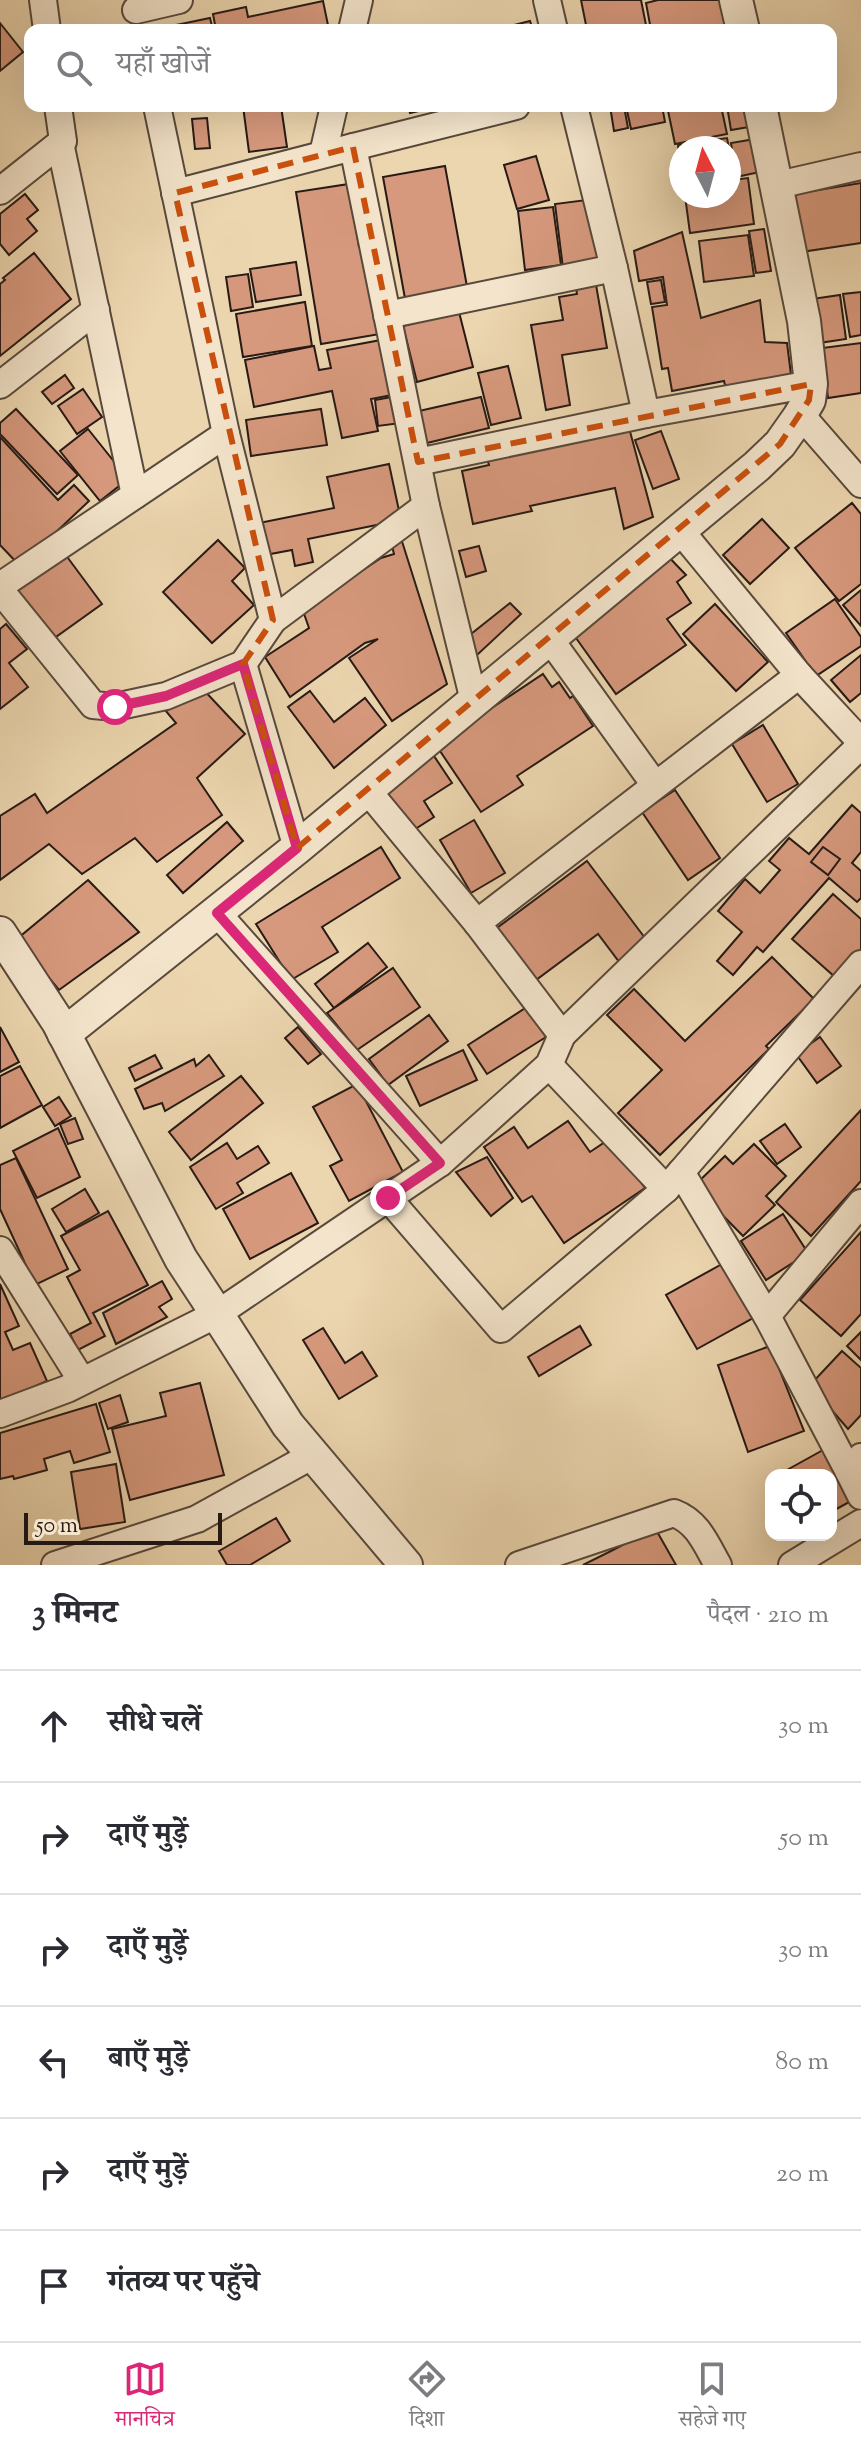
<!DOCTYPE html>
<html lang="hi">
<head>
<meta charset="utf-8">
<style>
	body { margin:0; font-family:"Sorts Mill Goudy","Noto Serif Devanagari",serif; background:#f2f2f3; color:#2b2b33 }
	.controls { position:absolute; right:24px; bottom:24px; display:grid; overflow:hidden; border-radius:16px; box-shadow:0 8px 32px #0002 }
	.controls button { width:72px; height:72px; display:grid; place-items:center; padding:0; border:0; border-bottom:2px solid #e1e1e2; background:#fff; color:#2b2b33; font:40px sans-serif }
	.compass { position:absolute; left:669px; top:136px; width:72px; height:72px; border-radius:50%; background:#fff; box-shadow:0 8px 32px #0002; rotate:354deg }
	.scale { position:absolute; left:24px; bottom:20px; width:198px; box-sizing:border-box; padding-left:8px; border:4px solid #271a15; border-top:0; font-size:22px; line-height:28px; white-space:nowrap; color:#271a15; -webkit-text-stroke:6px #f3e4cb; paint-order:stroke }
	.stop { position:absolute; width:24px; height:24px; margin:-18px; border:6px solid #db2777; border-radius:50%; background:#fff }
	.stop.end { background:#db2777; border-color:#fff; box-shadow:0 2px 8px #0008 }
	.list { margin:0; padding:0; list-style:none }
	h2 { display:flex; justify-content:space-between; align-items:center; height:104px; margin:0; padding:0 32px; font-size:34px }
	h2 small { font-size:26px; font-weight:400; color:#7c7c81 }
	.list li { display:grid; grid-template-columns:52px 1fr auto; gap:24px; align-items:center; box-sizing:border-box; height:112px; padding:0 32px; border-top:2px solid #e1e1e2 }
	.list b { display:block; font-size:30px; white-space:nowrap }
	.list em { font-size:26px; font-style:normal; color:#7c7c81 }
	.icon { flex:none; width:44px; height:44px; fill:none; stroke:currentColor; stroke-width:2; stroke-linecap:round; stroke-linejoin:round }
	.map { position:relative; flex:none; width:861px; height:1565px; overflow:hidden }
	.search { position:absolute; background:#fff; box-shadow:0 8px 32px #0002; left:24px; right:24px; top:24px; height:88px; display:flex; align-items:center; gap:20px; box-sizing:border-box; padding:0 28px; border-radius:16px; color:#7c7c81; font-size:30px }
	.sheet { height:776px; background:#fff }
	nav { display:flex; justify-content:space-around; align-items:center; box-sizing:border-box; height:112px; border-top:2px solid #e1e1e2; background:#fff; font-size:22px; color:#7c7c81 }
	nav a { display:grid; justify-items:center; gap:4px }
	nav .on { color:#db2777 }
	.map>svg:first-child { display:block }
	.building { fill:#d7997d; stroke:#271a15; stroke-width:2 }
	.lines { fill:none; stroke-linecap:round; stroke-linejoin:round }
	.minor-casing { stroke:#58493c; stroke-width:30 }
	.tertiary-casing { stroke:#58493c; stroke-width:36 }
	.minor { stroke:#f3e4cb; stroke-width:26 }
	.tertiary { stroke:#f3e4cb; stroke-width:32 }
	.route { stroke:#db2777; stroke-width:10 }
	.marked { fill:none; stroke:#cb500d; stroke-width:6; stroke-dasharray:16 10; stroke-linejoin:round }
</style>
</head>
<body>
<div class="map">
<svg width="861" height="1565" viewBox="0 0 861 1565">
	<rect width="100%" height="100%" fill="#ecd6af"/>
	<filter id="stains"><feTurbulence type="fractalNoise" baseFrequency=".0025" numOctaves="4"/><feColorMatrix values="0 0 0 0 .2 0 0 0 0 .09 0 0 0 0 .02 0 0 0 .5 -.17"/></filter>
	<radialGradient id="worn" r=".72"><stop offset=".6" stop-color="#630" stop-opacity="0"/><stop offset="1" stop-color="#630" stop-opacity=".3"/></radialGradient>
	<g class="building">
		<polygon points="581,0 641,0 647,30 587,30"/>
		<polygon points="658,0 724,0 730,30 651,30 646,3"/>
		<polygon points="323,1 329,30 216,30 213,14 246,7 248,17"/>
		<polygon points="210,18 213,30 152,30"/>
		<polygon points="530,21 533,30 494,30"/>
		<polygon points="0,23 23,52 0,71"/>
		<polygon points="243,106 281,106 287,147 249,152"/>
		<polygon points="408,106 440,106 410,113"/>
		<polygon points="610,106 624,106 628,128 614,131"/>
		<polygon points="626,106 662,106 665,122 631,129"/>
		<polygon points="667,106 721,106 727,134 675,144"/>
		<polygon points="727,106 752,106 755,126 731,130"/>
		<polygon points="207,118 210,148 195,149 192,119"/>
		<polygon points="727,138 729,148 681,148 681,169 678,145"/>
		<polygon points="755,139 760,172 736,177 731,143"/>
		<polygon points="729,151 733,180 748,178 754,224 690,233 685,196 729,196"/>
		<polygon points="536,156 549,200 517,209 504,165"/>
		<polygon points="445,166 468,292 406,304 383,177"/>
		<polygon points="861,183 861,243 801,252 788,195"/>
		<polygon points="349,184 359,247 366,246 380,334 321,344 296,192"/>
		<polygon points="25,194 38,210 27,219 37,231 9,255 0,244 0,214"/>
		<polygon points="594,199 602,263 563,268 555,204"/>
		<polygon points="553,207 561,265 525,270 518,211"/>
		<polygon points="764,229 771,271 756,273 749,231"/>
		<polygon points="682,232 701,318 760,300 765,342 787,343 791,375 726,389 724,381 672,391 668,368 662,369 652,307 667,305 663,277 639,281 634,251"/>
		<polygon points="748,235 754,276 704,282 699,241"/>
		<polygon points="34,253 71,299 0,356 0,284 5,280 3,278"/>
		<polygon points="296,262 301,295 256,302 250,269"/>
		<polygon points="248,274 253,307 231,311 226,277"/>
		<polygon points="595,279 607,348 562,355 570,405 546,410 531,325 563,320 559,297 577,294 575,282"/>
		<polygon points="661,280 665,302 651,304 647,282"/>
		<polygon points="861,292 861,335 850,337 843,294"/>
		<polygon points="840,295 846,339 819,343 812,299"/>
		<polygon points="305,302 312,346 243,357 236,314"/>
		<polygon points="459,312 473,367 417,382 403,326"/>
		<polygon points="381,340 392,395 371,399 378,431 342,438 332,391 254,407 245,360 314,346 319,370 331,368 327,350"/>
		<polygon points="861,343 861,393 828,398 822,348"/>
		<polygon points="508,366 521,418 491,425 478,373"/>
		<polygon points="65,375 74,388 52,404 42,392"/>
		<polygon points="83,389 102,417 77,434 58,406"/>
		<polygon points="397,396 401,423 378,426 375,400"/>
		<polygon points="481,397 489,428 427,443 419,411"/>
		<polygon points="16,409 78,475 57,494 0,434 0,423"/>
		<polygon points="321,409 327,445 251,456 246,420"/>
		<polygon points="628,424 653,517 624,529 615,488 530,506 532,511 473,524 462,471 489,465 486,455"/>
		<polygon points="88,429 128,479 100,501 60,451"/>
		<polygon points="661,431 679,479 653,489 635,440"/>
		<polygon points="0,437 58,500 74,485 89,501 20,566 0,545"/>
		<polygon points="389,464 401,520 308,539 313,562 295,566 292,550 265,555 259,523 334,508 327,477"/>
		<polygon points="852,503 861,514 861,584 839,601 795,548"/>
		<polygon points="762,519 789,548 750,584 723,555"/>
		<polygon points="400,535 447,684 392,721 349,658 378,639 365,643 290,697 265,657 309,628 302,608 309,606 381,558 394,554 391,542"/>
		<polygon points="218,540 245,568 232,581 254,605 212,643 163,592"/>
		<polygon points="479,546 486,571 466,577 459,551"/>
		<polygon points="663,551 686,575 677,582 691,603 667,619 686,645 616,694 571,631"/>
		<polygon points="65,554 102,604 53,639 16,589"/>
		<polygon points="861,590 861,626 843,605"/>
		<polygon points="835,599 861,637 861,646 816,676 786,633"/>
		<polygon points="510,603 521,614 477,655 466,638"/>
		<polygon points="715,604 768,662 736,691 683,634"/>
		<polygon points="6,624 27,649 9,663 28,687 0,709 0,629"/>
		<polygon points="861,655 861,693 850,702 831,680"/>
		<polygon points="543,674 552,687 559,682 570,698 573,696 593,726 517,776 523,785 481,812 436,745"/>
		<polygon points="200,686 245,734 197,778 222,815 157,862 135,838 82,874 49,844 0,880 0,816 35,794 47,813 176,723 165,710"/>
		<polygon points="310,691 334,722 365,698 386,725 334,768 288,707"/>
		<polygon points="763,725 798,784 767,802 732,744"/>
		<polygon points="432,753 452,783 424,801 434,817 409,833 380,788"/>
		<polygon points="675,790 720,858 688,880 642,812"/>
		<polygon points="852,805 861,813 861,852 852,863 861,871 861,898 857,902 829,878 763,952 757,947 733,975 717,961 742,932 718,911 745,879 760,893 780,870 769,861 789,838 809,854"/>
		<polygon points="474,820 505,873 471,893 440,840"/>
		<polygon points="227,822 243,841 183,893 167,875"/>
		<polygon points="381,847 400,878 322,927 338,952 291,980 256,924"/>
		<polygon points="823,847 840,859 828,875 811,862"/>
		<polygon points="587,861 648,942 620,963 598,934 536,980 497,928"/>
		<polygon points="88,880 139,932 59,990 17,939"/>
		<polygon points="833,894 861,919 861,949 835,977 792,939"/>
		<polygon points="368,943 387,967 334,1008 315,984"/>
		<polygon points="772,957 814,999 766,1046 769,1049 660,1155 618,1113 662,1070 607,1015 634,989 685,1041"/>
		<polygon points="393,968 420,1007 357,1050 327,1013"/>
		<polygon points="527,1007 546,1037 487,1074 468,1045"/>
		<polygon points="429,1015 448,1041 388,1085 369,1059"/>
		<polygon points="0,1027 19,1062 0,1072"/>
		<polygon points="298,1027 321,1054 308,1064 285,1038"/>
		<polygon points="820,1037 841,1066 817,1083 796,1054"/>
		<polygon points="463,1050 477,1080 420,1106 406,1076"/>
		<polygon points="155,1055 162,1068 135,1081 129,1068"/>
		<polygon points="209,1055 224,1076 165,1111 162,1103 144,1109 135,1089 194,1059 196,1066"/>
		<polygon points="20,1066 42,1105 0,1128 0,1076"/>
		<polygon points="241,1076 263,1103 191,1160 169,1132"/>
		<polygon points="357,1084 403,1172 349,1201 330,1166 342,1160 313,1107"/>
		<polygon points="59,1097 71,1116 55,1126 43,1107"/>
		<polygon points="861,1110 861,1181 811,1236 776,1202"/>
		<polygon points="75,1118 83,1139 68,1144 60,1124"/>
		<polygon points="568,1121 590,1152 611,1138 645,1188 564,1243 532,1196 522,1202 484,1147 514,1127 528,1148"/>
		<polygon points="785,1124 801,1147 777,1164 760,1141"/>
		<polygon points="58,1128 80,1177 37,1198 13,1151"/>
		<polygon points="227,1143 237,1159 258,1146 269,1163 237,1183 243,1193 216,1209 190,1167"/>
		<polygon points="754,1144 786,1176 766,1196 775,1205 743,1236 694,1186 725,1156 733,1164"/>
		<polygon points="487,1157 513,1198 491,1216 456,1172"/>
		<polygon points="16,1158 68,1269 35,1285 0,1209 0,1165"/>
		<polygon points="291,1173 318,1223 250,1259 223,1209"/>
		<polygon points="85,1189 99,1213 66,1232 52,1209"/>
		<polygon points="108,1211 148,1285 93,1313 105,1336 78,1350 70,1334 91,1323 67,1277 80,1270 61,1236"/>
		<polygon points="783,1214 808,1253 766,1280 741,1241"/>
		<polygon points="861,1232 861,1314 841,1336 800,1300"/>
		<polygon points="722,1264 753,1318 697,1349 666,1295"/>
		<polygon points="162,1281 172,1299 159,1307 167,1317 116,1344 103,1313"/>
		<polygon points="0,1284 19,1326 5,1332 13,1350 30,1343 47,1381 0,1402"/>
		<polygon points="580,1326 591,1345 539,1376 528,1357"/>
		<polygon points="323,1328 345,1363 362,1352 377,1376 339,1399 303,1340"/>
		<polygon points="861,1332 861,1360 847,1346"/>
		<polygon points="770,1346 804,1431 748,1452 718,1365"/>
		<polygon points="842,1351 861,1368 861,1415 848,1429 810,1385"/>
		<polygon points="200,1383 224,1475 130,1500 112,1429 166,1416 160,1393"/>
		<polygon points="120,1395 128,1422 108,1429 99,1403"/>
		<polygon points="96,1404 110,1452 74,1463 70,1451 44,1459 47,1470 14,1479 13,1476 0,1479 0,1433"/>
		<polygon points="823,1450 851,1501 831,1512 831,1475 778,1475"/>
		<polygon points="116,1464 125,1522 80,1529 71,1472"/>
		<polygon points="276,1518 290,1541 250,1565 227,1565 219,1551"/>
		<polygon points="655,1528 676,1565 583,1565 611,1551"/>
	</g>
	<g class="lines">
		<g class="minor-casing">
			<g id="minor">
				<polyline points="43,0 47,30"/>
				<polyline points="547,0 554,30"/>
				<polyline points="136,10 179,0"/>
				<polyline points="352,30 359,0"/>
				<polyline points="574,106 614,268 646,414"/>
				<polyline points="60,143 135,495"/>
				<polyline points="353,147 516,106"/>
				<polyline points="323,154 334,106"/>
				<polyline points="778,185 861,166"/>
				<polyline points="0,191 63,141 58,106"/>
				<polyline points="175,193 353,147 426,506"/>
				<polyline points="387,315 614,268"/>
				<polyline points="0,385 96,310"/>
				<polyline points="800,414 861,484"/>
				<polyline points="418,462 646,414 811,384"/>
				<polyline points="0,586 226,434 157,106"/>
				<polyline points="0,590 93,705 115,707 166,696 243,664 273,620 226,434"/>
				<polyline points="273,620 426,506 474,701"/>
				<polyline points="549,638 655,785"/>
				<polyline points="243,664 297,848"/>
				<polyline points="799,675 861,742"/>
				<polyline points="217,913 440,1163"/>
				<polyline points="477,923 799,675 679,529"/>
				<polyline points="562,1035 861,745"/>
				<polyline points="549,1065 666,1189"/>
				<polyline points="681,1172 861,964"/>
				<polyline points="388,1198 501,1329 666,1189 681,1172 767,1316 849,1472 861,1457"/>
				<polyline points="0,1250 82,1381"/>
				<polyline points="767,1316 861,1203"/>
				<polyline points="0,1414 67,1389 217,1314 440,1163 549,1065 562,1035 477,923 367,790"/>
				<polyline points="849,1472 861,1496"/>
				<polyline points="55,1565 197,1519 313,1455"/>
				<path d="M519,1565L674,1513C698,1522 706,1544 718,1565"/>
				<polyline points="792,1565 861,1523"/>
			</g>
		</g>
		<g class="tertiary-casing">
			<g id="tertiary">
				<polyline points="736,0 743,30"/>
				<polyline points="0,933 58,1022 181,1259 217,1314 288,1425 406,1565"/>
				<polyline points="64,1034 297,848 757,466 780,444 799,417 809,400 811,384 804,321 760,106"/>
			</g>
		</g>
		<use href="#minor" class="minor"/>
		<use href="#tertiary" class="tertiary"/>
	</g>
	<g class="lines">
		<polyline class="route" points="115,707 166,696 243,664 297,848 217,913 440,1163 388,1198"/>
	</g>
	<path class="marked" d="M353,147L418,462L811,384L809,400L780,444L297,848L243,664L273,620L175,193Z"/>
	<rect width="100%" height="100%" filter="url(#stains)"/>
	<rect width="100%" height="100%" fill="url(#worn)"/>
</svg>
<div class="controls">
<button><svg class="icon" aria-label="locate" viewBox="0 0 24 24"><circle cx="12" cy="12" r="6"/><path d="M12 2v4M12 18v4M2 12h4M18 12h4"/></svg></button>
</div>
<svg class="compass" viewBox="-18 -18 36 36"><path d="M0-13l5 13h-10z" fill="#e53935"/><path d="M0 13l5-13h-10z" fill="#7c7c81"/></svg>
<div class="scale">50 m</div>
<div class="stop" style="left:115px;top:707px"></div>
<div class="stop end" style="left:388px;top:1198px"></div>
<div class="search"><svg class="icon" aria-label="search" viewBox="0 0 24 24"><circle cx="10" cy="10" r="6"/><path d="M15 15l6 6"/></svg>यहाँ खोजें</div>
</div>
<section class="sheet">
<h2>3 मिनट<small>पैदल · 210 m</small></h2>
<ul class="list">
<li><svg class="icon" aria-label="ahead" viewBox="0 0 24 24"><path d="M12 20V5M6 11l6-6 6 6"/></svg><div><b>सीधे चलें</b></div><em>30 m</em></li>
<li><svg class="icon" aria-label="right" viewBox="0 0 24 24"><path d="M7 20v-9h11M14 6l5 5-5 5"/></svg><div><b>दाएँ मुड़ें</b></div><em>50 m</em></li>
<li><svg class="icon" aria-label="right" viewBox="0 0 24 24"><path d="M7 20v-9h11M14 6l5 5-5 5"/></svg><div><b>दाएँ मुड़ें</b></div><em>30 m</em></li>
<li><svg class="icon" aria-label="left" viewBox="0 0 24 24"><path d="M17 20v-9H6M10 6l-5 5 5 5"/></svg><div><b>बाएँ मुड़ें</b></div><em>80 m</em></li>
<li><svg class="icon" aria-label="right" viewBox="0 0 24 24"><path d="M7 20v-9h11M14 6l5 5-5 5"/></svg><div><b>दाएँ मुड़ें</b></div><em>20 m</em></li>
<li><svg class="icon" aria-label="arrive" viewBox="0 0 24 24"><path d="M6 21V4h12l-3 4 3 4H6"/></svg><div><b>गंतव्य पर पहुँचे</b></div></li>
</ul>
</section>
<nav>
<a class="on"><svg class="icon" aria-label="map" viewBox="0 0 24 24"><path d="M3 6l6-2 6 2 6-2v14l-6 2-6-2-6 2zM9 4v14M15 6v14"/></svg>मानचित्र</a>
<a><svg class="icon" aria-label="directions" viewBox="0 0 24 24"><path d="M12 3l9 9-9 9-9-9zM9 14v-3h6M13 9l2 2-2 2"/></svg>दिशा</a>
<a><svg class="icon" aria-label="saved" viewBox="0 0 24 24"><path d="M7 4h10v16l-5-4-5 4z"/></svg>सहेजे गए</a>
</nav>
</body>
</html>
